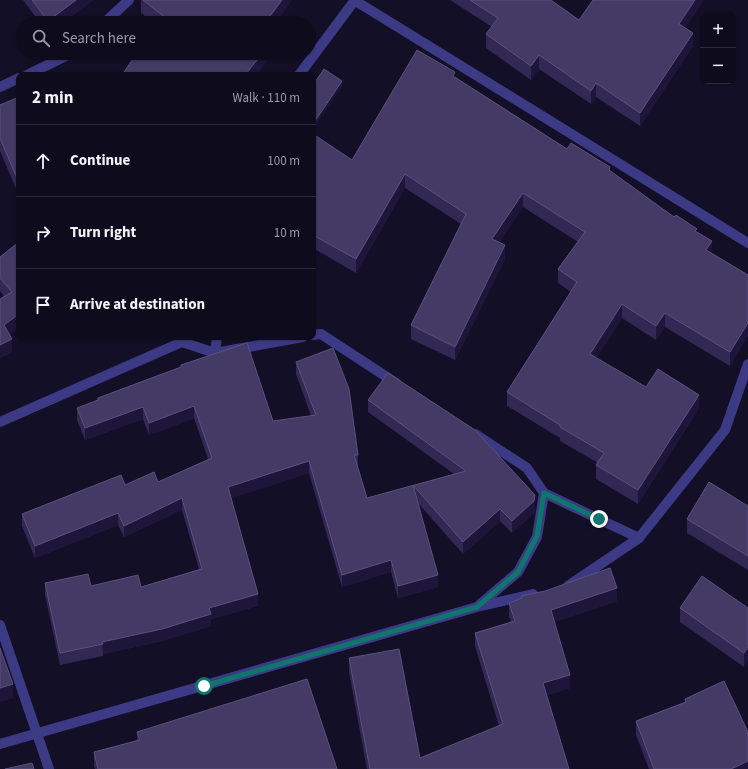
<!DOCTYPE html>
<html lang="en">
<head>
<meta charset="utf-8">
<style>
	body { margin:0; font-family:"Source Sans 3",sans-serif; background:#171425; color:#f1f3f6 }
	.controls { position:absolute; right:12px; top:12px; display:grid; overflow:hidden; border-radius:8px; box-shadow:0 1px 3px #0004 }
	.controls button { width:36px; height:36px; display:grid; place-items:center; padding:0; border:0; border-bottom:1px solid #2e2b3b; background:#0e0b1c; color:#f1f3f6; font:20px sans-serif }
	.stop { position:absolute; width:12px; height:12px; margin:-9px; border:3px solid #0f766e; border-radius:50%; background:#fff }
	.stop.end { background:#0f766e; border-color:#fff; box-shadow:0 1px 4px #0008 }
	.list { margin:0; padding:0; list-style:none }
	h2 { display:flex; justify-content:space-between; align-items:center; height:52px; margin:0; padding:0 16px; font-size:17px }
	h2 small { font-size:13px; font-weight:400; color:#9b9ba3 }
	.list li { display:grid; grid-template-columns:26px 1fr auto; gap:12px; align-items:center; box-sizing:border-box; height:72px; padding:0 16px; border-top:1px solid #2e2b3b }
	.list b { display:block; font-size:15px; white-space:nowrap }
	.list em { font-size:13px; font-style:normal; color:#9b9ba3 }
	.icon { flex:none; width:22px; height:22px; fill:none; stroke:currentColor; stroke-width:2; stroke-linecap:round; stroke-linejoin:round }
	.map { position:relative; flex:none; width:748px; height:769px; overflow:hidden }
	.search { position:absolute; background:#0e0b1c; box-shadow:0 1px 3px #0004; left:16px; top:16px; width:300px; height:44px; display:flex; align-items:center; gap:10px; box-sizing:border-box; padding:0 14px; border-radius:22px; color:#9b9ba3; font-size:15px }
	.panel { position:absolute; background:#0e0b1c; box-shadow:0 1px 3px #0004; left:16px; top:72px; width:300px; height:268px; border-radius:8px }
	.map>svg:first-child { display:block }
	.lines { fill:none; stroke-linecap:round; stroke-linejoin:round }
	.minor { stroke:#3d3a85; stroke-width:10 }
	.wall { fill:#312854 }
	.shaded-wall { fill:#1d163a }
	.building { fill:#433a66; stroke:#5a527e }
	.route { stroke:#0f766e; stroke-width:5 }
</style>
</head>
<body>
<div class="map">
<svg width="748" height="769" viewBox="0 0 748 769">
	<rect width="100%" height="100%" fill="#130f26"/>
	<g class="lines">
		<g class="minor">
			<polyline points="354,0 748,243"/>
			<polyline points="104,23 129,0"/>
			<polyline points="27,75 72,53"/>
			<polyline points="299,75 355,0"/>
			<polyline points="0,87 19,78"/>
			<polyline points="313,335 321,334 396,383"/>
			<polyline points="215,353 217,337"/>
			<polyline points="0,422 182,342 215,353 303,337"/>
			<polyline points="475,434 527,468 544,493 639,538"/>
			<polyline points="568,586 639,538 725,430 748,364"/>
			<polyline points="478,606 518,572 537,537 544,493"/>
			<polyline points="0,625 49,769"/>
			<polyline points="0,744 477,607 533,594"/>
		</g>
	</g>
	<g class="wall">
		<polygon points="23,0 93,0 62,23 40,23"/>
		<polygon points="141,0 292,0 275,23 154,23 141,13"/>
		<polygon points="450,0 551,0 579,20 686,28 693,46 640,126 596,97 591,104 539,69 531,80 486,48 486,34 492,27"/>
		<polygon points="455,77 567,149 610,171 674,217 697,232 712,253 748,275 730,366 665,327 656,340 622,318 596,358 646,387 699,408 638,504 596,479 596,465 598,463 560,441 560,438 507,406 507,392 571,292 558,283 558,269 578,242 523,207 499,242 505,259 455,360 411,339 411,325 461,224 405,188 356,273 313,248 313,134 352,160"/>
		<polygon points="19,97 19,196 0,151 0,105"/>
		<polygon points="19,242 19,327 9,334 12,352 0,358 0,299 4,296 0,291 0,257"/>
		<polygon points="296,362 358,455 358,467 367,498 454,474 368,412 368,400 535,507 534,513 512,533 500,521 463,554 418,503 438,587 398,598 391,572 342,587 309,473 231,498 258,606 211,619 211,626 162,641 103,654 103,656 60,665 45,595 45,583 91,586 141,587 199,569 182,510 124,537 118,525 35,558 22,526 22,514 125,485 158,482 208,459 194,418 149,435 143,419 85,440 77,420 77,408 98,400 98,398 181,367 181,365 273,421 311,416 296,374"/>
		<polygon points="748,506 748,570 687,533 687,519"/>
		<polygon points="521,596 617,601 554,622 570,688 547,695 569,769 367,769 349,672 349,658 420,758 499,726 475,646 475,633 511,622 509,616 509,603 521,598"/>
		<polygon points="680,608 748,608 744,667 680,622"/>
		<polygon points="685,699 748,769 649,769 636,735 636,721 685,702"/>
		<polygon points="137,732 337,769 95,769 94,766 94,752 137,740"/>
	</g>
	<g class="shaded-wall">
		<polygon points="76,0 93,0 62,23 48,23 48,21"/>
		<polygon points="282,0 292,0 275,23 265,23"/>
		<polygon points="695,0 704,0 679,37 679,24"/>
		<polygon points="693,33 693,46 640,126 640,113"/>
		<polygon points="263,53 271,53 271,56 257,75 245,75"/>
		<polygon points="539,55 539,69 531,80 531,66"/>
		<polygon points="342,81 342,86 313,129 313,124"/>
		<polygon points="596,83 596,97 591,104 591,91"/>
		<polygon points="405,174 405,188 356,273 356,259"/>
		<polygon points="523,193 523,207 492,253 492,239"/>
		<polygon points="712,241 712,255 706,250"/>
		<polygon points="505,245 505,259 455,360 455,347"/>
		<polygon points="622,304 622,318 590,368 590,354"/>
		<polygon points="665,313 665,327 656,340 656,326"/>
		<polygon points="19,314 19,327 4,338 4,325"/>
		<polygon points="748,323 748,336 730,366 730,352"/>
		<polygon points="12,339 12,352 0,358 0,345"/>
		<polygon points="699,395 699,408 638,504 638,490"/>
		<polygon points="194,406 194,418 149,435 149,423"/>
		<polygon points="143,407 143,419 85,440 85,428"/>
		<polygon points="309,461 309,473 228,499 228,487"/>
		<polygon points="535,495 535,507 534,513 512,533 512,521"/>
		<polygon points="182,498 182,510 124,537 124,526"/>
		<polygon points="500,509 500,521 463,554 463,542"/>
		<polygon points="118,513 118,525 35,558 35,546"/>
		<polygon points="391,560 391,572 342,587 342,575"/>
		<polygon points="438,575 438,587 398,598 398,586"/>
		<polygon points="617,588 617,601 551,623 551,610"/>
		<polygon points="258,594 258,606 211,619 211,626 162,641 103,654 102,642 209,608"/>
		<polygon points="748,647 748,661 744,667 744,653"/>
		<polygon points="570,675 570,688 543,696 543,683"/>
		<polygon points="13,684 13,698 0,702 0,688"/>
		<polygon points="748,761 748,769 731,769"/>
	</g>
	<g class="building">
		<polygon points="32,0 76,0 48,21"/>
		<polygon points="143,0 282,0 265,23 158,23 163,16"/>
		<polygon points="470,0 551,0 579,20 593,0 695,0 679,24 693,33 640,113 596,83 591,91 539,55 531,66 486,34 498,18"/>
		<polygon points="417,50 455,72 453,76 567,149 571,143 610,167 609,170 674,217 676,215 697,229 695,231 712,241 706,250 748,275 748,323 730,352 665,313 656,326 622,304 590,354 646,387 658,369 699,395 638,490 596,465 604,453 560,427 560,425 507,392 577,282 558,269 585,232 523,193 492,239 505,245 455,347 411,325 466,214 405,174 356,259 313,235 313,134 352,160"/>
		<polygon points="137,53 263,53 245,75 122,75"/>
		<polygon points="324,69 342,81 313,124 313,85"/>
		<polygon points="19,97 19,183 0,138 0,105"/>
		<polygon points="19,242 19,314 4,325 12,339 0,345 0,299 12,292 0,278 0,257"/>
		<polygon points="247,343 273,421 316,415 296,362 333,348 349,389 358,455 354,455 367,498 466,471 368,400 388,373 475,430 535,495 534,501 512,521 500,509 463,542 413,485 438,575 398,586 391,560 342,575 309,461 228,487 258,594 209,608 211,614 162,629 102,642 103,644 60,653 45,583 88,574 91,586 138,575 141,587 202,569 182,498 124,526 118,513 35,546 22,514 121,475 125,485 154,472 158,482 212,458 194,406 149,423 143,407 85,428 77,408 98,400 98,398 181,367 181,365"/>
		<polygon points="709,482 748,506 748,556 687,519"/>
		<polygon points="610,568 617,588 551,610 570,675 543,683 569,769 370,769 349,658 399,649 420,758 503,724 475,633 515,621 509,603 522,598 521,596 545,591"/>
		<polygon points="702,576 748,608 748,647 744,653 680,608"/>
		<polygon points="0,648 13,684 0,688"/>
		<polygon points="307,679 337,769 98,769 94,752 140,740 137,732"/>
		<polygon points="724,681 748,732 748,761 731,769 654,769 636,721 686,702 685,699"/>
		<polygon points="32,763 34,769 5,769"/>
	</g>
	<g class="lines">
		<polyline class="route" points="204,686 477,607 518,572 537,536 544,493 599,519"/>
	</g>
</svg>
<div class="controls">
<button>+</button>
<button>−</button>
</div>
<div class="stop" style="left:204px;top:686px"></div>
<div class="stop end" style="left:599px;top:519px"></div>
<div class="search"><svg class="icon" aria-label="search" viewBox="0 0 24 24"><circle cx="10" cy="10" r="6"/><path d="M15 15l6 6"/></svg>Search here</div>
<section class="panel">
<h2>2 min<small>Walk · 110 m</small></h2>
<ul class="list">
<li><svg class="icon" aria-label="ahead" viewBox="0 0 24 24"><path d="M12 20V5M6 11l6-6 6 6"/></svg><div><b>Continue</b></div><em>100 m</em></li>
<li><svg class="icon" aria-label="right" viewBox="0 0 24 24"><path d="M7 20v-9h11M14 6l5 5-5 5"/></svg><div><b>Turn right</b></div><em>10 m</em></li>
<li><svg class="icon" aria-label="arrive" viewBox="0 0 24 24"><path d="M6 21V4h12l-3 4 3 4H6"/></svg><div><b>Arrive at destination</b></div></li>
</ul>
</section>
</div>
</body>
</html>
